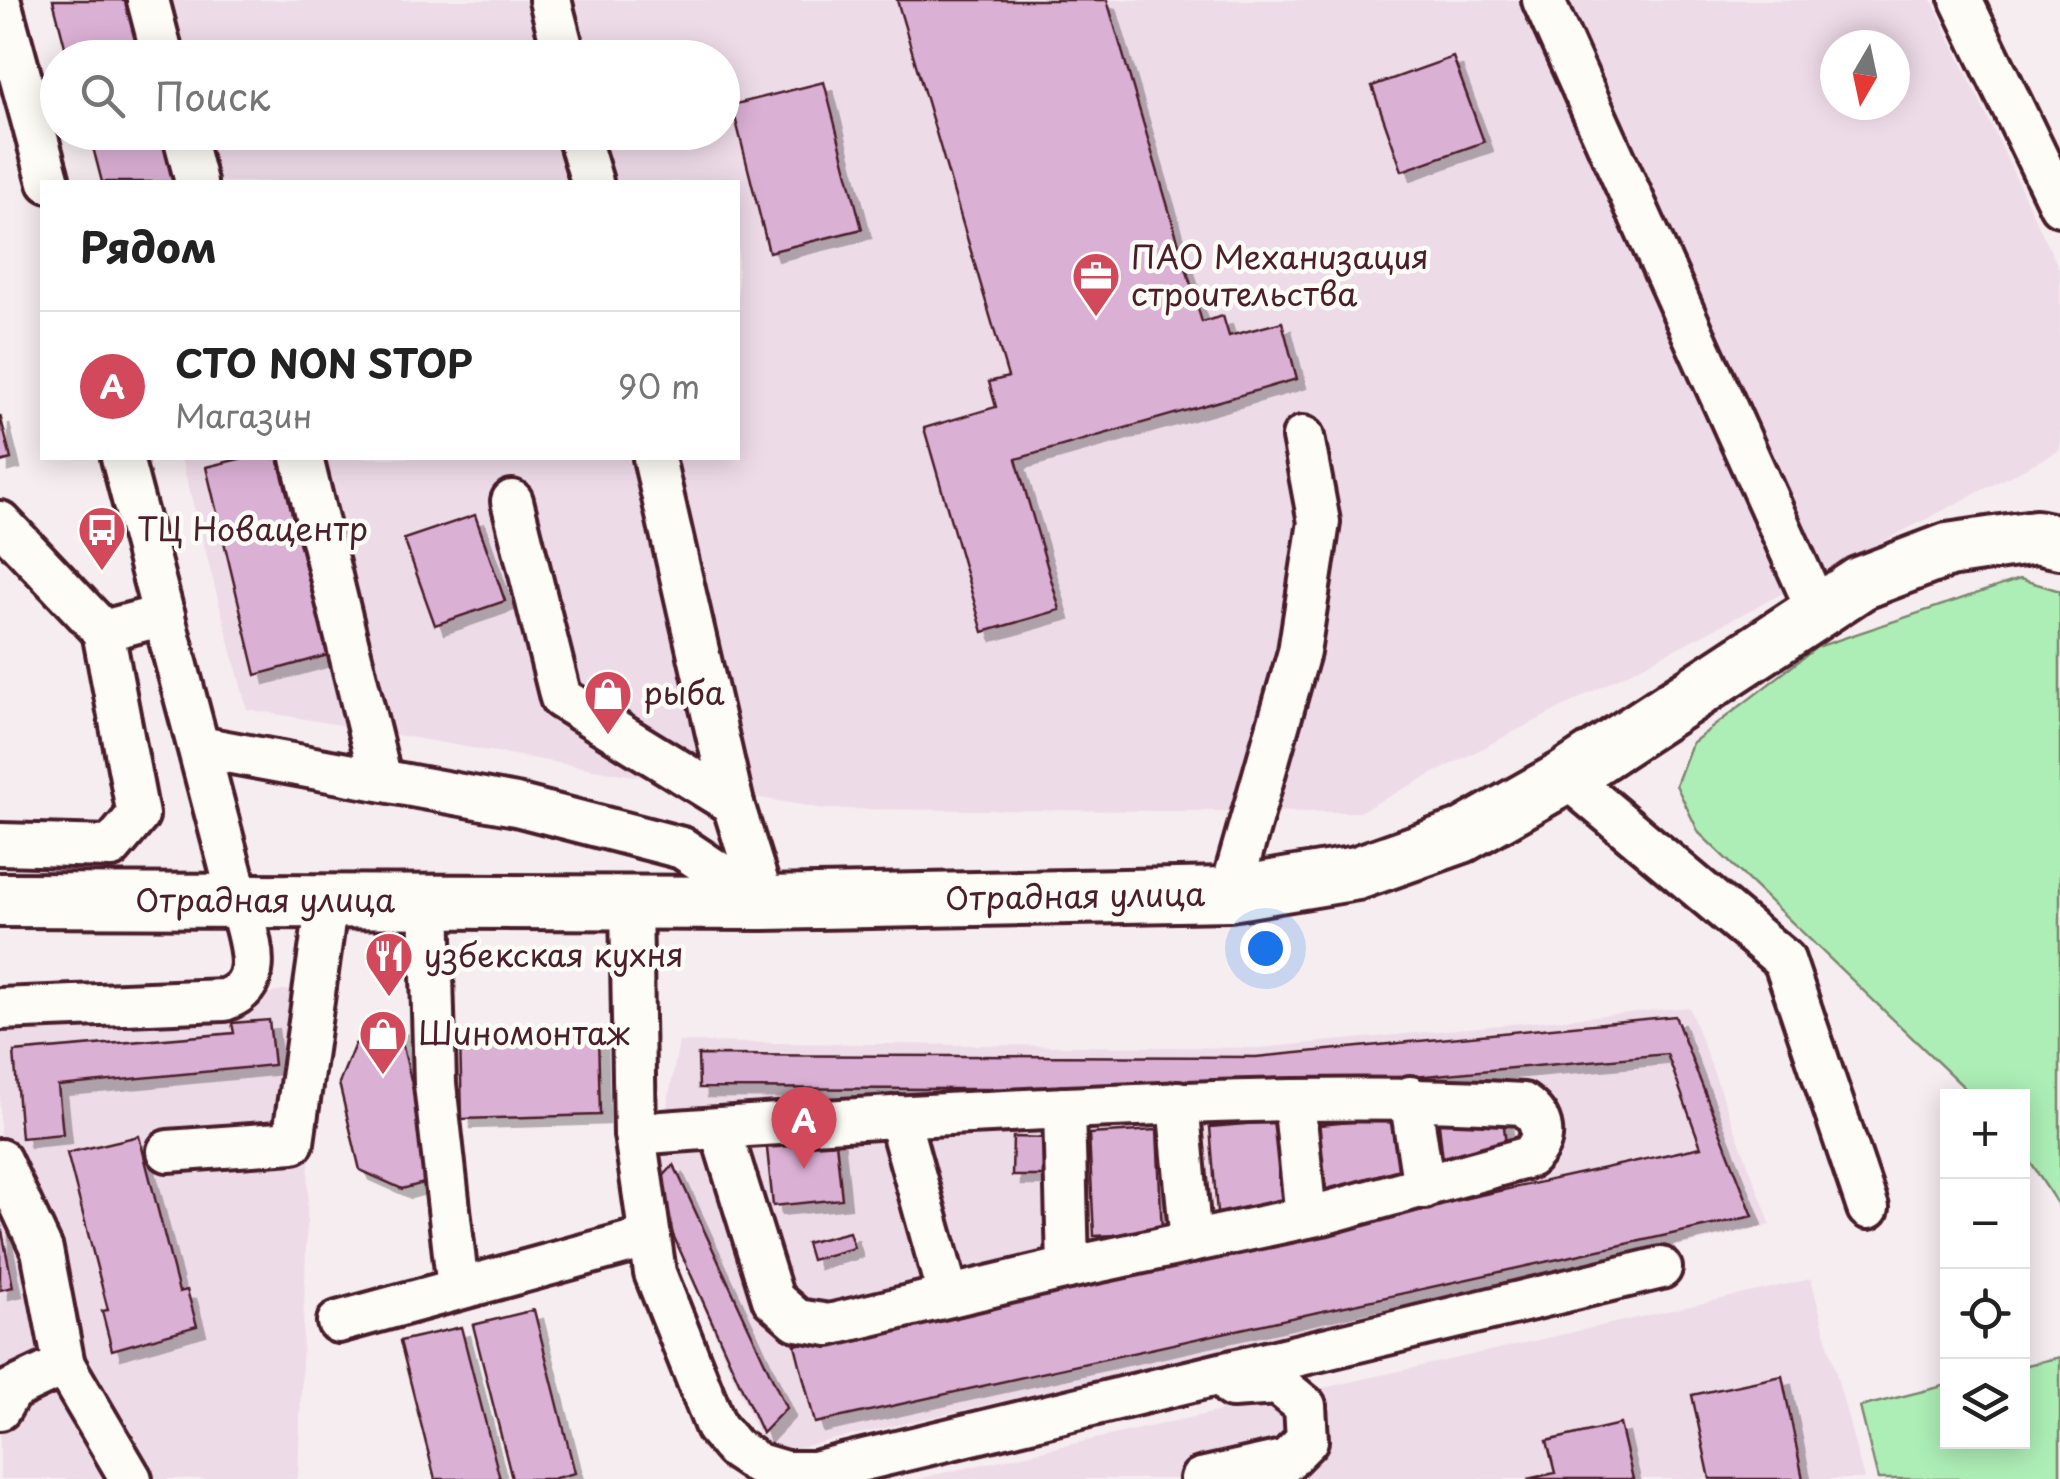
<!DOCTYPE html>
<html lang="ru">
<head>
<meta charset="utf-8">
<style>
	body { margin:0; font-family:"Playpen Sans",sans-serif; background:#f2f2f2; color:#222 }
	.controls { position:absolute; right:30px; bottom:30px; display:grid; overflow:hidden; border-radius:0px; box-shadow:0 5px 25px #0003 }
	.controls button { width:90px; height:90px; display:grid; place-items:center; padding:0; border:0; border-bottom:2px solid #e0e0e0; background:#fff; color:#222; font:50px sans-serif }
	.compass { position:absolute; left:1820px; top:30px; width:90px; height:90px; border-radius:50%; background:#fff; box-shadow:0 5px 25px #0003; rotate:189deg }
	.you { position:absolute; left:1265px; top:948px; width:35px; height:35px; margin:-25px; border:8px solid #fff; border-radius:50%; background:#1a73e8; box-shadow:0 0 0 15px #1a73e833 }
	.badge { display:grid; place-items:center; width:65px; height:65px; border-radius:50%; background:#d1495b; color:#fff; font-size:32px; font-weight:700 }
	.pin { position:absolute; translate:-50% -82px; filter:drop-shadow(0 2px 5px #0008) }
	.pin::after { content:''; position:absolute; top:52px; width:35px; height:30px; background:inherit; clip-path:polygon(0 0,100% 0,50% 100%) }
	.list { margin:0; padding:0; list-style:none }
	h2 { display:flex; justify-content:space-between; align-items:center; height:130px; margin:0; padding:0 40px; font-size:42px }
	h2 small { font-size:32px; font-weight:400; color:#767676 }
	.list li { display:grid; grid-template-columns:65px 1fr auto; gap:30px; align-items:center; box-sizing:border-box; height:150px; padding:0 40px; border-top:2px solid #e0e0e0 }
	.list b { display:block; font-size:38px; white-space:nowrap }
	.list p { margin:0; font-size:32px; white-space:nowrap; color:#767676 }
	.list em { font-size:32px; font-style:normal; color:#767676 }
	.icon { flex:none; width:55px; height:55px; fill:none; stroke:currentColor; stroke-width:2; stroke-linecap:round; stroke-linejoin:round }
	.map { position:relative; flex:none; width:2060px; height:1479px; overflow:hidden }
	.search { position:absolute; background:#fff; box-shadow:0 5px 25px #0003; left:40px; top:40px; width:700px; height:110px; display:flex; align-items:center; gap:25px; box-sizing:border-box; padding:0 35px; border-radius:55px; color:#767676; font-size:38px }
	.panel { position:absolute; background:#fff; box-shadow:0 5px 25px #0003; left:40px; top:180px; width:700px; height:280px; border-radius:0px }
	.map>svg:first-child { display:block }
	.built { fill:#eedbe8; fill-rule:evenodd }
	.green { fill:#adeeb6; stroke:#7c8670; stroke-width:2.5 }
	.building { fill:#dbb0d5; stroke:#4a1f2b; stroke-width:2.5; filter:url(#shadow) }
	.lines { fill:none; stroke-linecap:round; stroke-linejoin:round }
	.minor-casing { stroke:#4a1f2b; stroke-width:48 }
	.major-casing { stroke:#4a1f2b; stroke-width:60 }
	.minor { stroke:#fdfcf7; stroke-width:40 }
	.major { stroke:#fdfcf7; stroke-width:52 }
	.labels { text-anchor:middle; stroke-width:9; stroke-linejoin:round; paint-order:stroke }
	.poi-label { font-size:32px; fill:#4a1f2b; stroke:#fdfcf7; text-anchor:start }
	.street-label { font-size:32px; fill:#4a1f2b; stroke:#fdfcf7 }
</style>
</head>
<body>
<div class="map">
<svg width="2060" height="1479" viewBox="0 0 2060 1479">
	<defs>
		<filter id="shadow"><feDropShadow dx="9" dy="9" stdDeviation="0" flood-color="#0004"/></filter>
	</defs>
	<rect width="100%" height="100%" fill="#f6edf0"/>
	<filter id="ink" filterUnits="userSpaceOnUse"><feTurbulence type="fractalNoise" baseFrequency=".01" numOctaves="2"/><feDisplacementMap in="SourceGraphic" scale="20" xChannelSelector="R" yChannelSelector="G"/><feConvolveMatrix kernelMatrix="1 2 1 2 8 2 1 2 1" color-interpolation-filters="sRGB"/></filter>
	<g filter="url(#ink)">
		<g class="built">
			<path d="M61,0H1932L2060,271V450L1359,812L824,809L247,709L181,458H738V182H109L96,133L722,132V58L76,57ZM1835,45H1895V105H1835Z"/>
			<polygon points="281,990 315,990 298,1479 0,1479 0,1029 248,1002"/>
			<polygon points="1689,1007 1771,1225 767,1455 652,1188 679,1042 1259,1048"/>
			<polygon points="1811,1279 1864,1479 916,1479"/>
		</g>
		<g class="green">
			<polygon points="2020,579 2060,591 2060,1208 2023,1151 2022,1096 1973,1096 1699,833 1676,785 1692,743 1817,647"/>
			<polygon points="2060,1357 2060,1479 1878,1479 1860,1407 1947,1385 1948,1442 2022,1442 2023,1366"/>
		</g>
		<g class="building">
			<polygon points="53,0 129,0 145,58 68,58"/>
			<polygon points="897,0 1107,0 1202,322 1223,316 1229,336 1282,322 1297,379 1016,459 1060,610 983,632 924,428 996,407 989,382 1008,377"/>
			<polygon points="1453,57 1484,142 1402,171 1372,86"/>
			<polygon points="824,82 862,229 769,252 732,105"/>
			<polygon points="89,132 165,132 179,182 102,182"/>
			<polygon points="0,415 11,459 0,462"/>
			<polygon points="243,458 278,458 328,655 256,675 206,467"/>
			<polygon points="475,515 505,601 435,625 404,539"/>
			<polygon points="1675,1016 1753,1216 815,1423 795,1345 1701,1147 1667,1054 1271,1090 699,1088 698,1055 1256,1057"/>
			<polygon points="269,1020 274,1065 58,1086 63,1134 21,1138 14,1052 234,1033 232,1023"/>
			<polygon points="398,1026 435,1180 402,1189 360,1170 339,1083 355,1044"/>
			<polygon points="598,1033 600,1115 462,1119 460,1037"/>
			<polygon points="1502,1109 1507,1153 1443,1160 1438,1115"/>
			<polygon points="1402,1117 1409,1185 1325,1193 1319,1125"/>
			<polygon points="1279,1121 1286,1208 1217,1213 1210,1127"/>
			<polygon points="1157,1130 1162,1233 1094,1236 1089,1134"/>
			<polygon points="835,1132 842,1199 773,1206 766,1139"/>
			<polygon points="139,1136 179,1292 187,1290 197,1326 112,1350 102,1311 108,1310 67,1153"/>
			<polygon points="1013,1137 1048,1138 1048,1176 1012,1176"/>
			<polygon points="674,1165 786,1408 762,1433 652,1188"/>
			<polygon points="0,1221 13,1287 0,1290"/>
			<polygon points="849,1232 854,1248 811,1260 806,1243"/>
			<polygon points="534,1310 575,1473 552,1479 512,1479 473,1325"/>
			<polygon points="461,1327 500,1479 435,1479 400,1341"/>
			<polygon points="1782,1376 1803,1479 1710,1479 1692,1395"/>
			<polygon points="1620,1424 1633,1479 1527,1479 1555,1473 1547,1441"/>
		</g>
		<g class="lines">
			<g class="minor-casing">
				<g id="minor">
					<polyline points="148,0 163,58"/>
					<polyline points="550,0 565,58"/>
					<polyline points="1543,0 1818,612"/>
					<polyline points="1961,0 2060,205"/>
					<polyline points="0,2 49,182"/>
					<polyline points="183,132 196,182"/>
					<polyline points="577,132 592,182"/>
					<polyline points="302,458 381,780"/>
					<polyline points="654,458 733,804 764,903"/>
					<polyline points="512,501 561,698 733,804"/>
					<polyline points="0,522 103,631 164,615"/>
					<polyline points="199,747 516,805 682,848 764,903"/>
					<polyline points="1566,777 1784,960 1868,1208"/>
					<polyline points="0,844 111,847 138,815 103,631"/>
					<polyline points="1230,894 1299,652 1319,522 1303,437"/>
					<polyline points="430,902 435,1084 458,1289"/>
					<polyline points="631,903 635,1134 655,1273 716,1427 734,1448 758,1464 785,1472 814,1472 1661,1268"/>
					<path d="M0,1009L224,1000C270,984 247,936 239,901L122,458"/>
					<polyline points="1410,1097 1424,1188"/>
					<polyline points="1294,1100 1306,1217"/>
					<polyline points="1178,1102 1191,1242"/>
					<polyline points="1064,1108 1068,1268"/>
					<polyline points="898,1116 948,1295"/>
					<path d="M635,1134C779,1123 923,1115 1067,1108C1219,1101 1371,1095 1523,1104C1544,1119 1548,1139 1529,1157L1322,1214L1068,1268L829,1325L797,1320L773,1299L720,1128"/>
					<polyline points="168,1151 293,1142 327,901"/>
					<polyline points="0,1160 42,1250 64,1365"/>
					<polyline points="338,1322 650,1237"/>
					<polyline points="0,1409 11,1390 64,1365 131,1479"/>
					<polyline points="1201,1479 1287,1460 1307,1440 1305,1406 1278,1384 1232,1387"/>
				</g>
			</g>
			<g class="major-casing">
				<polyline id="major" points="0,900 764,903 1230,894 1357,873 1462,836 1566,777 1861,583 1948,550 2036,537 2060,542"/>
			</g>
			<use href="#minor" class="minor"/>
			<use href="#major" class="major"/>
		</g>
	</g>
	<defs>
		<g id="office-pin" transform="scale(2.5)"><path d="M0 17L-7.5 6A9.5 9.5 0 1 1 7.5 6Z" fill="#d1495b" stroke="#fdfcf7"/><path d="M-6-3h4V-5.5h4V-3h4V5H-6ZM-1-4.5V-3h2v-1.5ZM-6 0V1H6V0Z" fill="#fff"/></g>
		<g id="bus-pin" transform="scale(2.5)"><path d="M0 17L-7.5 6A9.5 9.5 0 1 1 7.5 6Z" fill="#d1495b" stroke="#fdfcf7"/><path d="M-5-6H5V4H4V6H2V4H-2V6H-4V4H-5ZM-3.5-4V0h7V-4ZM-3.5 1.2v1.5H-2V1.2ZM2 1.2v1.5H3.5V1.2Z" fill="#fff"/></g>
		<g id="shop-pin" transform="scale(2.5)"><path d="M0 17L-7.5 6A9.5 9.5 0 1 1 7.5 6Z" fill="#d1495b" stroke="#fdfcf7"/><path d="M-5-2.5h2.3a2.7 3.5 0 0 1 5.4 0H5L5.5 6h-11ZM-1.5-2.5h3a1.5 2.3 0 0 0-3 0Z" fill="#fff"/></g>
		<g id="restaurant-pin" transform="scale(2.5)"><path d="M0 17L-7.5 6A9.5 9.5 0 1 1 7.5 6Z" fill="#d1495b" stroke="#fdfcf7"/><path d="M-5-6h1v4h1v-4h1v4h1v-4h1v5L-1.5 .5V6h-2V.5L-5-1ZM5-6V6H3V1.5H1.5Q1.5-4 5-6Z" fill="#fff"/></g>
	</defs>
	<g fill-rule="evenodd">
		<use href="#office-pin" x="1096" y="276"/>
		<use href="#bus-pin" x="102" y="530"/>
		<use href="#shop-pin" x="608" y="694"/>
		<use href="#restaurant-pin" x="389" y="956"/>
		<use href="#shop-pin" x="383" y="1034"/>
	</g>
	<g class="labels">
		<g class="poi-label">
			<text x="1131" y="269">ПАО Механизация<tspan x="1131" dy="37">строительства</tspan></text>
			<text x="137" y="541">ТЦ Новацентр</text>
			<text x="643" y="705">рыба</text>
			<text x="424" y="967">узбекская кухня</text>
			<text x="418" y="1045">Шиномонтаж</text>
		</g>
		<g class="street-label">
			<text transform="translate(1075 897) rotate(-1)" y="11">Отрадная улица</text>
			<text x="265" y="912">Отрадная улица</text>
		</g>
	</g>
</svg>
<div class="controls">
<button>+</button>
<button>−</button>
<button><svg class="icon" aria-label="locate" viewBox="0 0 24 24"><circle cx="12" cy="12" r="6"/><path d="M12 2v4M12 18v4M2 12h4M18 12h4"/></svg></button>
<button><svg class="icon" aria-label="layers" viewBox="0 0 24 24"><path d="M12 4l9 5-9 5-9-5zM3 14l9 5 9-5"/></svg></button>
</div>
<svg class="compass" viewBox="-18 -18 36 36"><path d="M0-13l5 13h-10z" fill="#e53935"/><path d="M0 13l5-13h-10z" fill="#767676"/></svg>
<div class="you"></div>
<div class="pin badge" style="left:804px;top:1169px">A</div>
<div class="search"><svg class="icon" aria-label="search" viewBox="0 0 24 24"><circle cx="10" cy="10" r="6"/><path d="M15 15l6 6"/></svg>Поиск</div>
<section class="panel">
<h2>Рядом<small></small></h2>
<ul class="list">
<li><span class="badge">A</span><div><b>СТО NON STOP</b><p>Магазин</p></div><em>90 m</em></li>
</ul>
</section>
</div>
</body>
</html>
